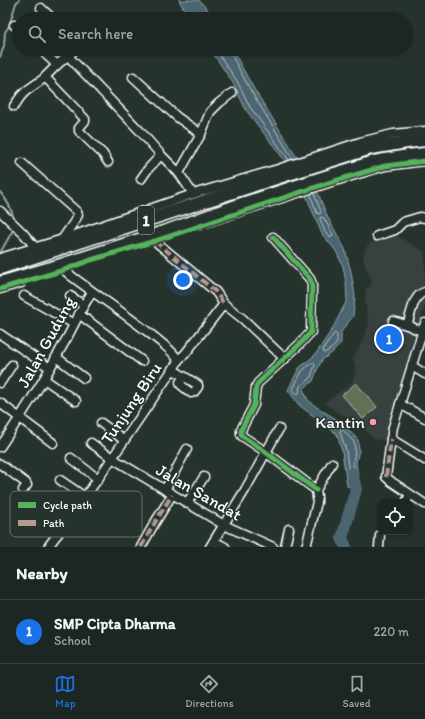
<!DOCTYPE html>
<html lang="en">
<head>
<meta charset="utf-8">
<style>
	body { margin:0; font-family:Itim,sans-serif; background:#29322f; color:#f1f3f6 }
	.controls { position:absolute; right:12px; bottom:12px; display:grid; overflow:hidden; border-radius:8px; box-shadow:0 1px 3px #0004 }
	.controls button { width:36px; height:36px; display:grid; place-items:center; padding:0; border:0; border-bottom:1px solid #3a4340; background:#1c2622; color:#f1f3f6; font:20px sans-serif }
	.you { position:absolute; left:183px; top:280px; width:14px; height:14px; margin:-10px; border:3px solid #fff; border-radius:50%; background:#1a73e8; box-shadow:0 0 0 6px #1a73e833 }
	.badge { display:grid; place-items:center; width:26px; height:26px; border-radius:50%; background:#1a73e8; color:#fff; font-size:13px; font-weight:700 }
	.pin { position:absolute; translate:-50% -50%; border:2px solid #fff; box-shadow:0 1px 4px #0006 }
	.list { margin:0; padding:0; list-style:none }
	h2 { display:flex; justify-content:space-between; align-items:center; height:52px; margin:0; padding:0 16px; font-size:17px }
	h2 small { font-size:13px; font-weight:400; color:#a0a5a5 }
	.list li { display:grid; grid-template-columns:26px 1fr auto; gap:12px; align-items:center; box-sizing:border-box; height:64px; padding:0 16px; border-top:1px solid #3a4340 }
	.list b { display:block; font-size:15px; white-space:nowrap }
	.list p { margin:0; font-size:13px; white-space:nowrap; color:#a0a5a5 }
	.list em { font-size:13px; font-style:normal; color:#a0a5a5 }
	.icon { flex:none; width:22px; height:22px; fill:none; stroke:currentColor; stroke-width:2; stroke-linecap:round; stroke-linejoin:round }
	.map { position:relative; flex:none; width:425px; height:547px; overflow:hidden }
	.search { position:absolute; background:#1c2622; box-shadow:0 1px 3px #0004; left:12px; right:12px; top:12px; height:44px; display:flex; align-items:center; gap:10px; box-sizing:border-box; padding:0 14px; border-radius:22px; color:#a0a5a5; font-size:15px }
	.sheet { height:116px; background:#1c2622 }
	nav { display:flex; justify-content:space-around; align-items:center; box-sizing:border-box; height:56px; border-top:1px solid #3a4340; background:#1c2622; font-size:11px; color:#a0a5a5 }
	nav a { display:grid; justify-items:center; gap:2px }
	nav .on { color:#1a73e8 }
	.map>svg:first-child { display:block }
	.built { fill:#374040 }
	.green { fill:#607154; stroke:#b0b8aa }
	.water { fill:#4c6671; stroke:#94a3aa }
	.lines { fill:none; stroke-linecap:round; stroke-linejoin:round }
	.shore { stroke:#b7c2c6; stroke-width:1 }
	.stream { stroke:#94a3aa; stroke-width:2 }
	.river { stroke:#4c6671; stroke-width:12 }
	.minor-casing { stroke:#fff; stroke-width:11 }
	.highway-casing { stroke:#fff; stroke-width:15 }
	.minor { stroke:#26332d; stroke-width:8 }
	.highway { stroke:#26332d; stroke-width:12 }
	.quiet { stroke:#b69a8f; stroke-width:4; stroke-dasharray:8 4; stroke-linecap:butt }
	.cycleway-casing { stroke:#26332d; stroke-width:8 }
	.cycleway { stroke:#56b35d; stroke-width:5 }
	.poi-dot { fill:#ff9aa2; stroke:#26332d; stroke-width:1.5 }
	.labels { text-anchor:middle; stroke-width:3; stroke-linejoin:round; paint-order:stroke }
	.shield { fill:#26332d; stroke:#bec2c0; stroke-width:1 }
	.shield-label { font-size:16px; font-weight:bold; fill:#fff }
	.street-label { font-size:17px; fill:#fff; stroke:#26332d }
	.poi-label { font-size:17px; fill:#fff; stroke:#26332d; text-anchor:end }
	.key { fill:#26332d; stroke:#67706c; stroke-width:1 }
	.key-label { font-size:11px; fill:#fff }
</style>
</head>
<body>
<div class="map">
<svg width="425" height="547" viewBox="0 0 425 547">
	<rect width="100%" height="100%" fill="#26332d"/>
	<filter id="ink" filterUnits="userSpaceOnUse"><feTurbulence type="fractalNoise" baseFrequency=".025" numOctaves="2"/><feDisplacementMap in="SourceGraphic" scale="8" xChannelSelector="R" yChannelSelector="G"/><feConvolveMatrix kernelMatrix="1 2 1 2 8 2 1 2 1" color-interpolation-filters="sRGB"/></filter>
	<g filter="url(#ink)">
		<polygon class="built" points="395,235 425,252 425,306 390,419 385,441 374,439 367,433 364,426 339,413 324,403 350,385 356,372 353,359 362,342 369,324 365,302 366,287 371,287 371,278 366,269 363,258 365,249 370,243"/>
		<polygon class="green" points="356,383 377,407 363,419 342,395"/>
		<g class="water">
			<polygon points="179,0 199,0 216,19 189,19"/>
			<polygon points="210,49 232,49 254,89 316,188 327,216 345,249 351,272 355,296 353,316 341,332 341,343 333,352 322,360 317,370 313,381 303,389 308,400 318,408 341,422 358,440 359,450 356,463 360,490 347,486 342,451 337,434 299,405 288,390 299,368 315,355 333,328 347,300 346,283 343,266 336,251 322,234 303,188 282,157 246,110 233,83"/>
		</g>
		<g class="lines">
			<g class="shore">
				<polyline points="215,49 237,81 250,107 289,160"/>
				<polyline points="229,49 230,52 251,91 293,159"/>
				<polyline points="310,194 317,213 320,214 321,212 314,193"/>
				<polygon points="321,217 324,218 333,235 332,237 330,237 325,232 320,219"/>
				<path d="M335,333L337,335C337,335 337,341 337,342C335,347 329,351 324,353L323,350Z"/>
				<polygon points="312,363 314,363 315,365 310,379 300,386 299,393 296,394 293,389 302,371"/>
				<polygon points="341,430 343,430 354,442 355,450 353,463 355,482 353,484 350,482 346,450 340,432"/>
			</g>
			<g class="stream">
				<polyline points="0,57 4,46 5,32 9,26 16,3 19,0"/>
				<path d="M0,192C7,200 12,210 14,220"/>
				<polyline points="0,253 13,230"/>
			</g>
			<polyline class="river" points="346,547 342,538 356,489 352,473"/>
			<g class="minor-casing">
				<g id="minor">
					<polyline points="41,8 53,19"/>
					<polyline points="14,25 19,29"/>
					<polyline points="40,49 57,65"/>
					<polyline points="68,56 140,131 161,155 179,173 193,194"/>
					<polyline points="45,77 85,119 85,121 79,128 79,131 103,154 108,162"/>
					<polyline points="133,77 177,117 201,134"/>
					<polyline points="14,106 21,96 26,91 43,79 57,65 76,49"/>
					<polyline points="22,163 77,212 78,215 74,222 63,238"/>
					<polyline points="179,173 201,134 210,112 219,103 232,93"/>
					<polyline points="141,179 148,169 161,155"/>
					<polyline points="0,211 23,233 35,247"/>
					<polyline points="199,225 325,184 385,166 425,161"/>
					<polyline points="377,236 395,230 403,222 420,217 425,218"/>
					<polyline points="273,237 310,279 312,284 311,332 309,334 302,342 258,383 256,387 254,405 241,430 241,434 242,436 263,450 316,490"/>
					<polyline points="155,241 216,292 224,304 243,319 285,359"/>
					<polyline points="0,258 63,239 193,194 278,169 360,142 393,134 425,131"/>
					<path d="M61,265L64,270L70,275C99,297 130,317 158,340C165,346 174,352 178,360"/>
					<polyline points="0,289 21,283"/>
					<polyline points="24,296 74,324"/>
					<polyline points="70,296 84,305"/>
					<polyline points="79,314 142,361"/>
					<polyline points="393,321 410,326 416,329 423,330"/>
					<polyline points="425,323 393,427 391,439 386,477 392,482 425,504"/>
					<path d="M410,326L408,322C412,312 413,295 425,292"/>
					<polyline points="0,334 50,368"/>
					<polyline points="56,357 84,378"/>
					<polyline points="412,366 425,374"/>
					<polyline points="172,369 198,385 198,387 194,392 191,393 181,385 180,382 184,376"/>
					<polyline points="44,379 76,401"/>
					<polyline points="0,383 12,365"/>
					<polyline points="0,403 53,443"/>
					<polyline points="400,404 425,418"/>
					<polyline points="101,423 124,440"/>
					<polyline points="391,439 425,460"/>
					<polyline points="91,443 112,458 224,525 273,547"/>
					<polyline points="0,447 20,417 44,379 68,336 84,305 92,292"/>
					<polyline points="71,458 98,479"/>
					<polyline points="0,464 26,483 27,485 23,490"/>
					<polyline points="60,480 85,497"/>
					<polyline points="165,490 187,449"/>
					<polyline points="316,490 332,463"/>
					<polyline points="40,499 43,497 72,516"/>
					<polyline points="406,502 410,495"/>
					<polyline points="187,503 204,477"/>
					<polyline points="30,511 58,534"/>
					<polyline points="214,541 225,547"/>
					<polyline points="48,547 98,479 177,363 178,360 185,354 224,304"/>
					<polyline points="141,547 154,524 172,495"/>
					<polyline points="210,547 245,490 279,429"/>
					<polyline points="285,547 289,529"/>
					<polyline points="306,547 317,502 317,497 316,490"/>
					<polyline points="379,547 380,535"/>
				</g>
			</g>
			<g class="highway-casing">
				<g id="highway">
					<polyline points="0,268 285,175 371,148 407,142 425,140"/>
					<polyline points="0,283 61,265 167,231 242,204 322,178 374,162 408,156 425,154"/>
				</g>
			</g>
			<use href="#minor" class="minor"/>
			<use href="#highway" class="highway"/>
			<g class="quiet">
				<polyline points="155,241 216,292 224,304"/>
				<polyline points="386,477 391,439"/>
				<polyline points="141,547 154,524 172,495"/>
			</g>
			<g class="cycleway-casing">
				<g id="cycleway">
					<polyline points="273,237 310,279 312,284 311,332 309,334 302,342 258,383 256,387 254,405 241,430 241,434 242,436 263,450 316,490"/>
					<polyline points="0,289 64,270 91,260 155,241 325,184 385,166 425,161"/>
				</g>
			</g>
			<use href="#cycleway" class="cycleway"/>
		</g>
	</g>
	<circle class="poi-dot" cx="373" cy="422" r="4"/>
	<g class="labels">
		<rect class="shield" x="138" y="206" width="16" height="28" rx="3"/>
		<g class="shield-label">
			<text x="146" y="226">1</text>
		</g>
		<g class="street-label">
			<text transform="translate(46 342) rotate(-61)" y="6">Jalan Gudung</text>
			<text transform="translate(131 403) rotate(-56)" y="6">Tunjung Biru</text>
			<text transform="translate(199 492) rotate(30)" y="6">Jalan Sandat</text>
		</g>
		<g class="poi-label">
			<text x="365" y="428">Kantin</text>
		</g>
	</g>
	<rect x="10" y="491" width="132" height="46" rx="6" class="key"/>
	<rect x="18" y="502" width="18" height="6" fill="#56b35d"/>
	<rect x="18" y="520" width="18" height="6" fill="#b69a8f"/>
	<g class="key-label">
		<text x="43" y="509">Cycle path</text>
		<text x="43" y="527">Path</text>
	</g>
</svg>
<div class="controls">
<button><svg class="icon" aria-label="locate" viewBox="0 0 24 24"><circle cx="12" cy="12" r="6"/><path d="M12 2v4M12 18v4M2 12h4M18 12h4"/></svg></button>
</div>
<div class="you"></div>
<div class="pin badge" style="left:389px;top:339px">1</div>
<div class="search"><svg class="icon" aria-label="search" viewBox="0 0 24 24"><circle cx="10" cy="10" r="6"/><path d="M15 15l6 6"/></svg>Search here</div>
</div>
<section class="sheet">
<h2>Nearby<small></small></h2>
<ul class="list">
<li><span class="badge">1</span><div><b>SMP Cipta Dharma</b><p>School</p></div><em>220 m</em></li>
</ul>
</section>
<nav>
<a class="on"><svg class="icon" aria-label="map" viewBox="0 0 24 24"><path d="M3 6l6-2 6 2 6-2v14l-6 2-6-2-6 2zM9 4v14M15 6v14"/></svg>Map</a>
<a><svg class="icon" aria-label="directions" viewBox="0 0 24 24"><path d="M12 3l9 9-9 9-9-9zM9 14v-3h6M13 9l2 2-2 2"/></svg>Directions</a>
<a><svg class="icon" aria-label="saved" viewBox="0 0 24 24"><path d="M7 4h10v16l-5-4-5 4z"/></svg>Saved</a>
</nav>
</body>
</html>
